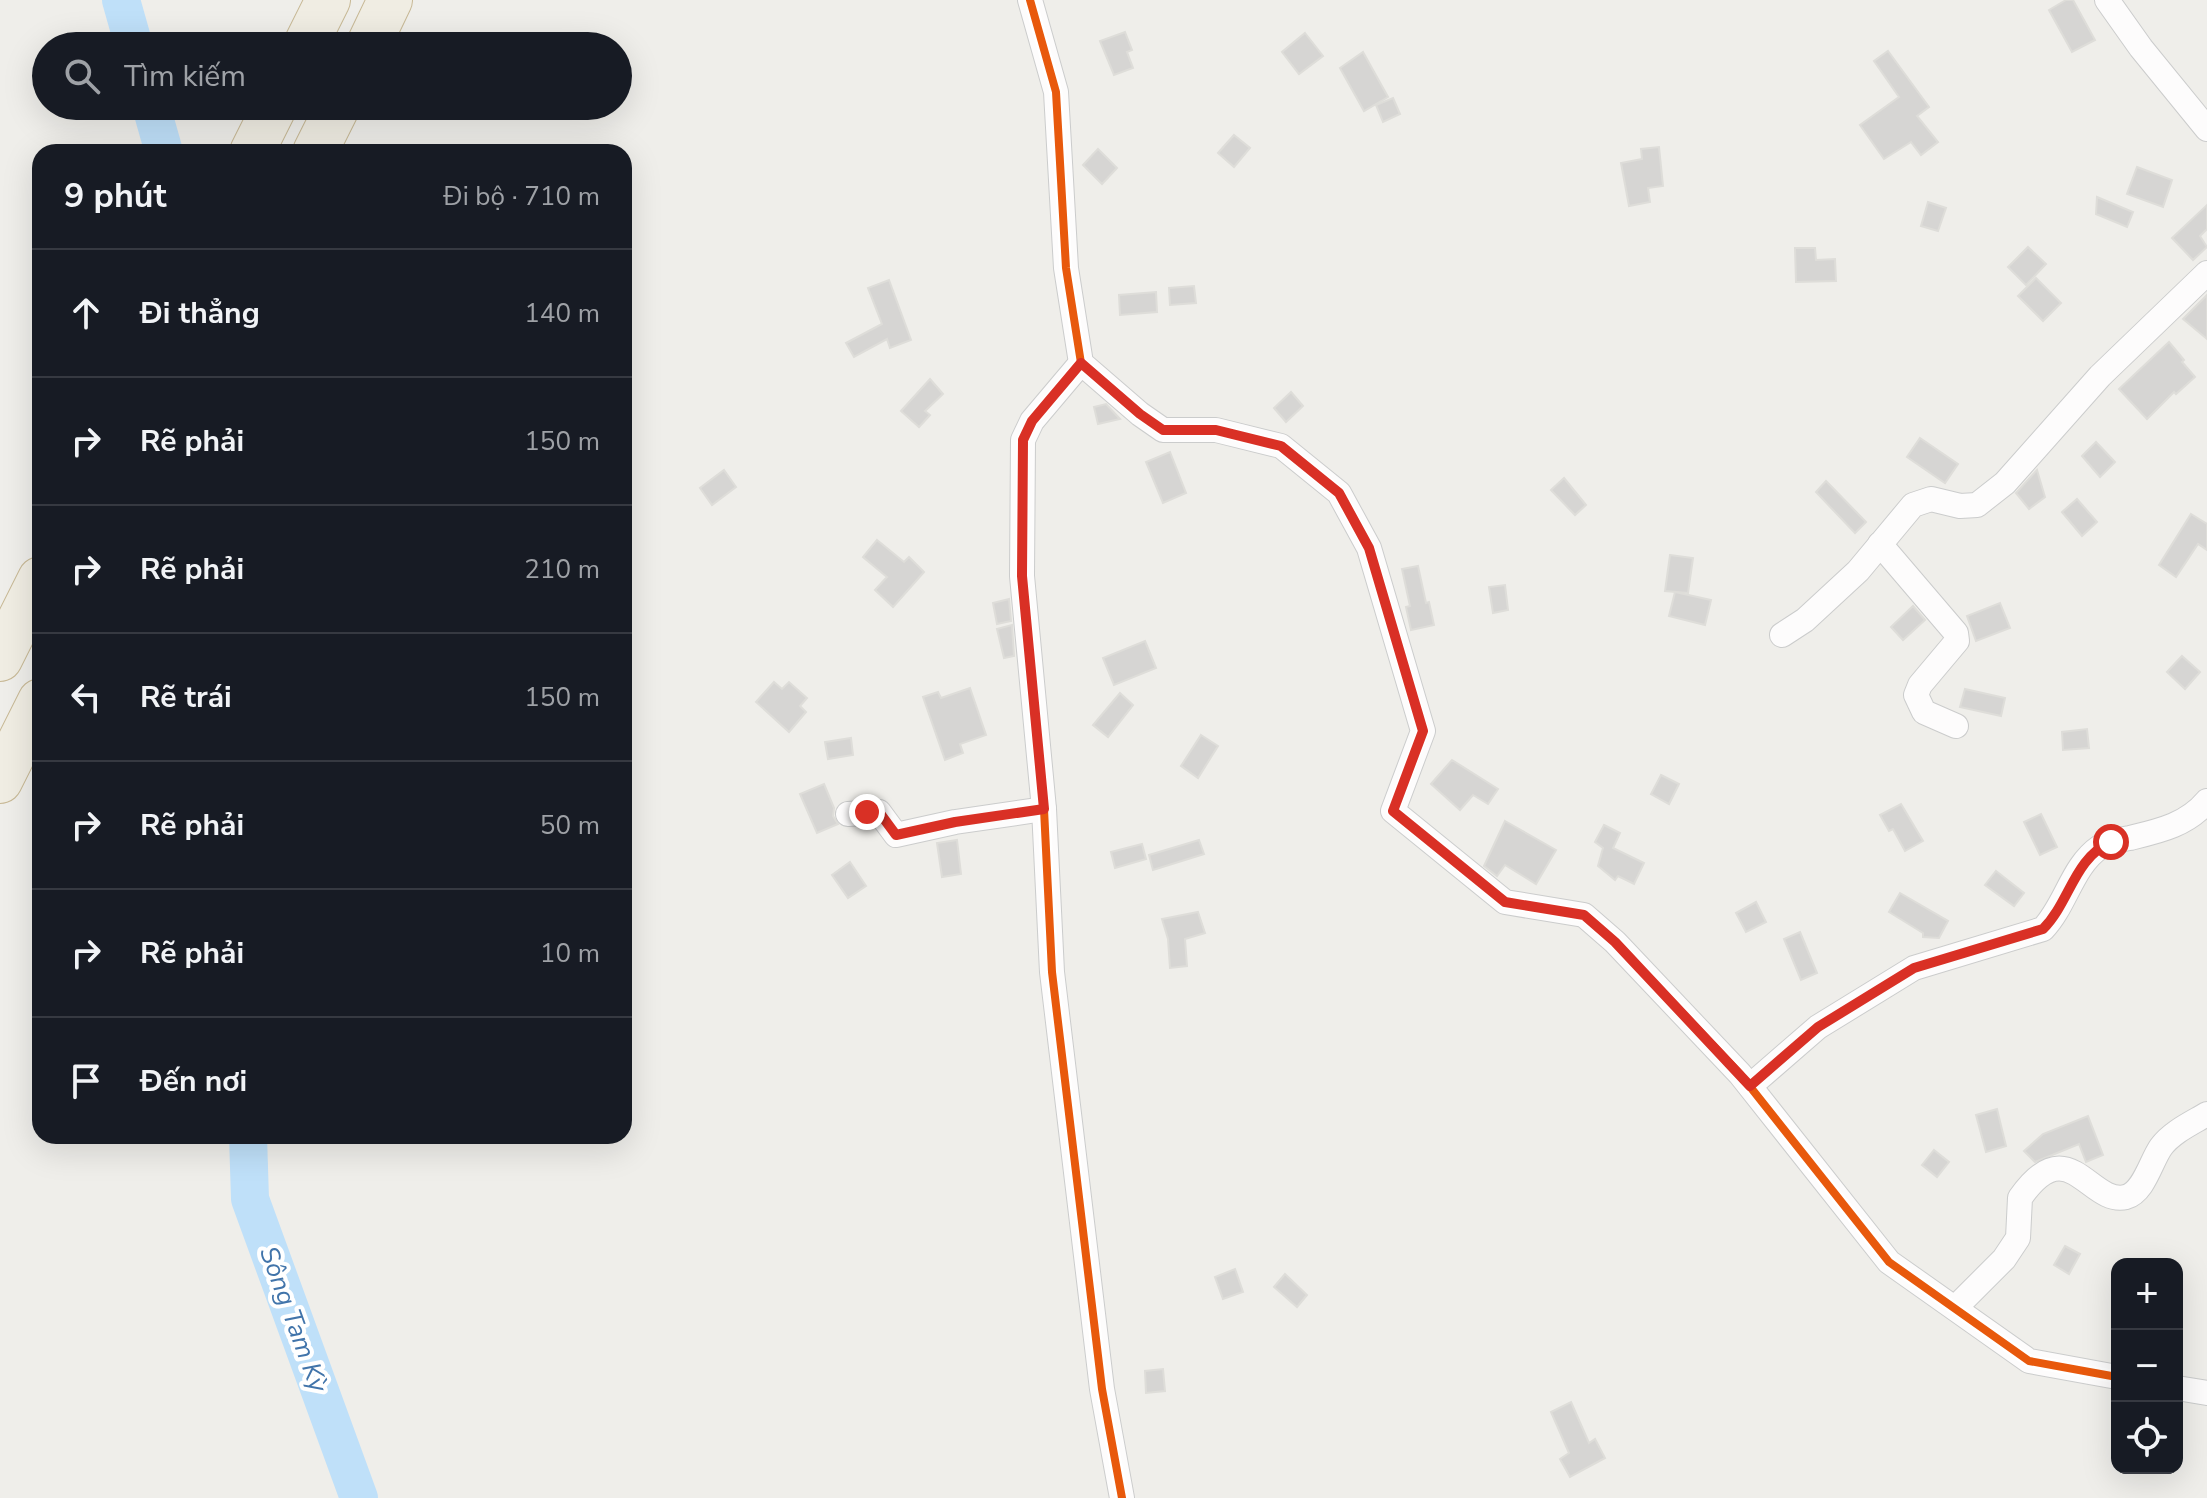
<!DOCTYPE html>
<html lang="vi">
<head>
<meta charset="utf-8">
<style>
	body { margin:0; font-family:"Nunito Sans",sans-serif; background:#20242c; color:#f1f3f6 }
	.controls { position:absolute; right:24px; bottom:24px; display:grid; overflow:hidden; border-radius:16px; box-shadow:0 8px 32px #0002 }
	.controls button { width:72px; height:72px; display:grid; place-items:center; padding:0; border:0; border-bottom:2px solid #363941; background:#171b24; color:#f1f3f6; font:40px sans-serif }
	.stop { position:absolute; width:24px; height:24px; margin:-18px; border:6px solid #d93025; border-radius:50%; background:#fff }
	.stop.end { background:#d93025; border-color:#fff; box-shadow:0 2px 8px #0008 }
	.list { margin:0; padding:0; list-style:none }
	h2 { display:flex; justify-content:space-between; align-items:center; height:104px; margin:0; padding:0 32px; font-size:34px }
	h2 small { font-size:26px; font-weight:400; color:#9ea1a6 }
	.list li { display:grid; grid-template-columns:52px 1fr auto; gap:24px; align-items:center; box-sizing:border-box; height:128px; padding:0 32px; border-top:2px solid #363941 }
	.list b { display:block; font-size:30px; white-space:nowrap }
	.list em { font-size:26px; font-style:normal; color:#9ea1a6 }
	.icon { flex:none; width:44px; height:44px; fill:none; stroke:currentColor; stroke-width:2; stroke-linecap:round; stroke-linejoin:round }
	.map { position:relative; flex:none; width:2207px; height:1498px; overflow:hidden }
	.search { position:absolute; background:#171b24; box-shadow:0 8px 32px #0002; left:32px; top:32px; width:600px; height:88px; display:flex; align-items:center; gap:20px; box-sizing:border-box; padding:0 28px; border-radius:44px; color:#9ea1a6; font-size:30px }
	.panel { position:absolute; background:#171b24; box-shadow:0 8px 32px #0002; left:32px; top:144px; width:600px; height:1000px; border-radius:24px }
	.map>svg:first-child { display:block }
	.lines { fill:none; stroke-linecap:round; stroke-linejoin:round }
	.river { stroke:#bfe0f9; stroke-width:38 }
	.building { fill:#d6d5d3; stroke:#deddd9; stroke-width:2 }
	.street-casing { stroke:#cbcccc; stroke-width:26 }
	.highway-casing { stroke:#c8b996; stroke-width:46 }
	.street { stroke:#fdfcfc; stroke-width:24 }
	.highway { stroke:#f0ede3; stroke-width:44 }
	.cycleway-casing { stroke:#fff; stroke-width:13 }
	.cycleway { stroke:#e8590c; stroke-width:8 }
	.route { stroke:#d93025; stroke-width:10 }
	.labels { text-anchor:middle; stroke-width:8; stroke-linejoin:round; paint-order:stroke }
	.water-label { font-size:26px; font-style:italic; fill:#4174aa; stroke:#fff }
</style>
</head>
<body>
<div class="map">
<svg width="2207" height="1498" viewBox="0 0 2207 1498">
	<rect width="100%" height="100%" fill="#efeeea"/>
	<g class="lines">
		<g class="river">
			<polyline points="121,0 134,46"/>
			<polyline points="151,106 164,152"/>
			<polyline points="248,1136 250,1199 359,1498"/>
		</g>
	</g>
	<g class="building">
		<polygon points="2066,0 2073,0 2095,40 2072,52 2049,10"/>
		<polygon points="1125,32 1132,50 1127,52 1133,68 1114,75 1100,41"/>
		<polygon points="1305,33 1323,56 1299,74 1282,52"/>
		<polygon points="1888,51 1929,107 1917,116 1938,142 1921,155 1911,142 1884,159 1860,125 1899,97 1874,61"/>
		<polygon points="1363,52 1388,97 1364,111 1340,68"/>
		<polygon points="1393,98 1400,114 1383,122 1376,105"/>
		<polygon points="1234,135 1250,148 1234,167 1218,153"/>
		<polygon points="1659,147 1663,186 1648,188 1650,202 1629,206 1621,163 1642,159 1641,149"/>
		<polygon points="1098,149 1117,168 1102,184 1083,165"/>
		<polygon points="2137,167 2172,180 2163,207 2127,194"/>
		<polygon points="2097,197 2133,212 2127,227 2096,214"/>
		<polygon points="1928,202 1946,208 1938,231 1921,226"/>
		<polygon points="2207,205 2207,229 2200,236 2207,247 2193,260 2172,238"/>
		<polygon points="2028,247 2046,264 2026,285 2008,267"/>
		<polygon points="1795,248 1815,248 1816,260 1835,259 1836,281 1796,282"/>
		<polygon points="2036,278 2061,303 2043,321 2018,296"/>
		<polygon points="889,280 911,340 890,348 887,339 854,357 846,343 882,324 868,288"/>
		<polygon points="1194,286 1196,303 1170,305 1169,288"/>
		<polygon points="1156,292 1157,312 1120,315 1119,295"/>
		<polygon points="2207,295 2207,339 2183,319"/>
		<polygon points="2169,342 2184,360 2182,362 2195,377 2176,394 2174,392 2147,419 2119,389"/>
		<polygon points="930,379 943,394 925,411 930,415 919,427 901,411"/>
		<polygon points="1291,392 1303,406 1286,422 1274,408"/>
		<polygon points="1106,404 1120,419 1098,424 1094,407"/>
		<polygon points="1920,438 1958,464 1945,483 1907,457"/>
		<polygon points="2096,442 2115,462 2100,477 2082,456"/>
		<polygon points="1170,452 1186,493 1163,503 1146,462"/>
		<polygon points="724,470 736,487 712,505 700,488"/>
		<polygon points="2037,470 2045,497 2029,509 2016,493"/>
		<polygon points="1564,478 1586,505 1575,515 1551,490"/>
		<polygon points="1826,481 1866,522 1855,533 1816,492"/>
		<polygon points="2077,499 2097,522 2082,536 2062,512"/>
		<polygon points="2191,514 2207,524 2207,550 2198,544 2176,577 2159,565"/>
		<polygon points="877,540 904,562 909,557 924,572 893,607 875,590 887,577 863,557"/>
		<polygon points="1670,555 1693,558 1688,593 1665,591"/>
		<polygon points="1418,566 1426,603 1429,602 1434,625 1411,630 1406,607 1410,606 1402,569"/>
		<polygon points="1505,585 1508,610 1493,613 1489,587"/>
		<polygon points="1675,592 1711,600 1705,625 1669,616"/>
		<polygon points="1009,599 1011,621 997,624 993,603"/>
		<polygon points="2000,603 2010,628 1976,641 1967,616"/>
		<polygon points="1913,606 1925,620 1903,640 1891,627"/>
		<polygon points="1012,625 1014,656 1004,658 997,629"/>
		<polygon points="1145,641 1156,668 1114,685 1103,658"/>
		<polygon points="2182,656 2200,672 2185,689 2167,672"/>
		<polygon points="774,682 782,689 789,682 807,698 800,706 806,712 789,732 756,702"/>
		<polygon points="970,688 986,735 960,744 963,753 945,760 923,697 938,692 941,698"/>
		<polygon points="1965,689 2005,698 2001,716 1960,707"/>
		<polygon points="1120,693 1133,705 1108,737 1093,725"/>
		<polygon points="2087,729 2089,748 2063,750 2062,732"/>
		<polygon points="1201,735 1218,746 1198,778 1181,766"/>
		<polygon points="851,738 853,755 828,759 825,742"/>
		<polygon points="1452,760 1498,789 1488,804 1473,795 1460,810 1431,784"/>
		<polygon points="1661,775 1679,784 1669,804 1651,794"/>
		<polygon points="824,784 834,808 833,816 838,824 817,833 800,794"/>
		<polygon points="1901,804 1923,841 1905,851 1893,829 1889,831 1880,815"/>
		<polygon points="2041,814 2057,847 2040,855 2024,822"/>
		<polygon points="1505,821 1556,850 1536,884 1505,865 1497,876 1484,866"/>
		<polygon points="1604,825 1620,833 1613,848 1644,863 1634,884 1618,876 1615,880 1598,866 1603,848 1595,842"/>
		<polygon points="957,840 961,874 942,877 937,843"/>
		<polygon points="1199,840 1204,854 1153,870 1149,855"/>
		<polygon points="1142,844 1146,859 1115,868 1111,852"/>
		<polygon points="850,862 866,886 848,898 832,875"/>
		<polygon points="1996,871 2024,893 2014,906 1985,885"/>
		<polygon points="1900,893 1948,921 1939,938 1923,937 1923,933 1889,912"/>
		<polygon points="1756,902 1766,922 1746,932 1736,913"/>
		<polygon points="1198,912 1205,933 1185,939 1187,966 1170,968 1168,939 1162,919"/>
		<polygon points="1800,932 1817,973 1801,980 1784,939"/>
		<polygon points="1997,1109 2006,1146 1986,1152 1976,1115"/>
		<polygon points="2088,1116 2103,1155 2086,1162 2079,1144 2035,1162 2024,1151 2043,1134"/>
		<polygon points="1934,1150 1949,1162 1937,1177 1922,1165"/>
		<polygon points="2065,1246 2080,1254 2069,1274 2054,1265"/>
		<polygon points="1235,1269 1243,1292 1223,1299 1215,1277"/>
		<polygon points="1285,1274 1307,1295 1297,1307 1274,1287"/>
		<polygon points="1163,1369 1165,1391 1146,1393 1145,1371"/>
		<polygon points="1571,1402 1589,1443 1595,1439 1605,1458 1570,1477 1560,1459 1569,1453 1551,1412"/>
	</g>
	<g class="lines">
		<g class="street-casing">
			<g id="street">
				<polyline points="1030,0 1056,92 1066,268 1081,363 1140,414 1163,430 1216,430 1281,446 1339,493 1369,548 1423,731 1393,811 1505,902 1584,915 1615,942 1740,1074 1889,1262 2029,1361 2117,1377"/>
				<polyline points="2107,0 2141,48 2207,129"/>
				<polyline points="1081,363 1032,421 1023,440 1022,576 1044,809 1052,972 1102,1389 1122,1498"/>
				<polyline points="1880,544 1956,633 1957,641 1920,685 1916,695 1924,712 1956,726"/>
				<polyline points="1782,635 1805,620 1858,571 1913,505 1931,499 1960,506 1977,505 2005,483 2100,376 2207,273"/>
				<polyline points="848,814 879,812 896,835 955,822 1044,809"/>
				<path d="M1750,1086L1818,1027L1914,968L2043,929C2066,905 2072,866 2100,847C2109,841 2119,840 2130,838C2159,831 2187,825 2207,801"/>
				<path d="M1955,1308L2004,1259L2018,1238L2020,1198C2069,1128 2089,1206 2126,1197C2144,1192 2151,1161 2161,1147C2172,1132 2192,1123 2207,1114"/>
				<polyline points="2177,1388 2207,1393"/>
			</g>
		</g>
		<g class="highway-casing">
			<g id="highway">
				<polyline points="305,46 328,0"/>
				<polyline points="368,46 390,0"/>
				<polyline points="252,152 275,106"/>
				<polyline points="315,152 338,106"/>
				<polyline points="0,659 40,579"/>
				<polyline points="0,781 40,701"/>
			</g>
		</g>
		<use href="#street" class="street"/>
		<use href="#highway" class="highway"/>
		<g class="cycleway-casing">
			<g id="cycleway">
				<polyline points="1030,0 1056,92 1066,268 1081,363 1140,414 1163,430 1216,430 1281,446 1339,493 1369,548 1423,731 1393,811 1505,902 1584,915 1615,942 1740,1074 1889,1262 2029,1361 2117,1377"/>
				<polyline points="1081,363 1032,421 1023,440 1022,576 1044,809 1052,972 1102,1389 1122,1498"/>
			</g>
		</g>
		<use href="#cycleway" class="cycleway"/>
	</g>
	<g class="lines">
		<path class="route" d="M867,812H879L896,835L955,822L1044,809L1022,576L1023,440L1032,421L1081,363L1140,414L1163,430H1216L1281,446L1339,493L1369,548L1423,731L1393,811L1505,902L1584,915L1615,942L1750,1086L1818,1027L1914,968L2043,929C2070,902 2074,858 2111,842"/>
	</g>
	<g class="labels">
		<g class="water-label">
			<text transform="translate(294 1319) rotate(70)" y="9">Sông Tam Kỳ</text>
		</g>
	</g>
</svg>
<div class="controls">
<button>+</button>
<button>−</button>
<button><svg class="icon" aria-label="locate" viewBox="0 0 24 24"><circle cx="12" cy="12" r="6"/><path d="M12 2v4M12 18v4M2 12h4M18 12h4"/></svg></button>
</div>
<div class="stop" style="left:2111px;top:842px"></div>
<div class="stop end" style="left:867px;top:812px"></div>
<div class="search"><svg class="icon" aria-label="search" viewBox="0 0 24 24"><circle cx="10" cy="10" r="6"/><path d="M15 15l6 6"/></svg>Tìm kiếm</div>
<section class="panel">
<h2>9 phút<small>Đi bộ · 710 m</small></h2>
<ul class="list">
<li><svg class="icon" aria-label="ahead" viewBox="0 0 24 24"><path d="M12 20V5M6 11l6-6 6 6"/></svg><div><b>Đi thẳng</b></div><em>140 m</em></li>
<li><svg class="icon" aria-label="right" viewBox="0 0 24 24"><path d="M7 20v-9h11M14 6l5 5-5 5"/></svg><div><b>Rẽ phải</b></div><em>150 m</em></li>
<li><svg class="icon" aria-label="right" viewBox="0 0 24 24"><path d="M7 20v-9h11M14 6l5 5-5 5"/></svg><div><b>Rẽ phải</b></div><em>210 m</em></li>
<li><svg class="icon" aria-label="left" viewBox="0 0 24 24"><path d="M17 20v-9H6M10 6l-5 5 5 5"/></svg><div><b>Rẽ trái</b></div><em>150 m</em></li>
<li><svg class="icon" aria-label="right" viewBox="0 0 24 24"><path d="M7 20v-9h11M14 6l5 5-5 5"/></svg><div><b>Rẽ phải</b></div><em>50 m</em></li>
<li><svg class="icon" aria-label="right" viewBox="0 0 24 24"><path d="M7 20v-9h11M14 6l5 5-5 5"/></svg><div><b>Rẽ phải</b></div><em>10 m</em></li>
<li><svg class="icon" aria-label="arrive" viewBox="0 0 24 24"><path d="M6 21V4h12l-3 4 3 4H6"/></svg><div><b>Đến nơi</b></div></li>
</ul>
</section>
</div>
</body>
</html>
